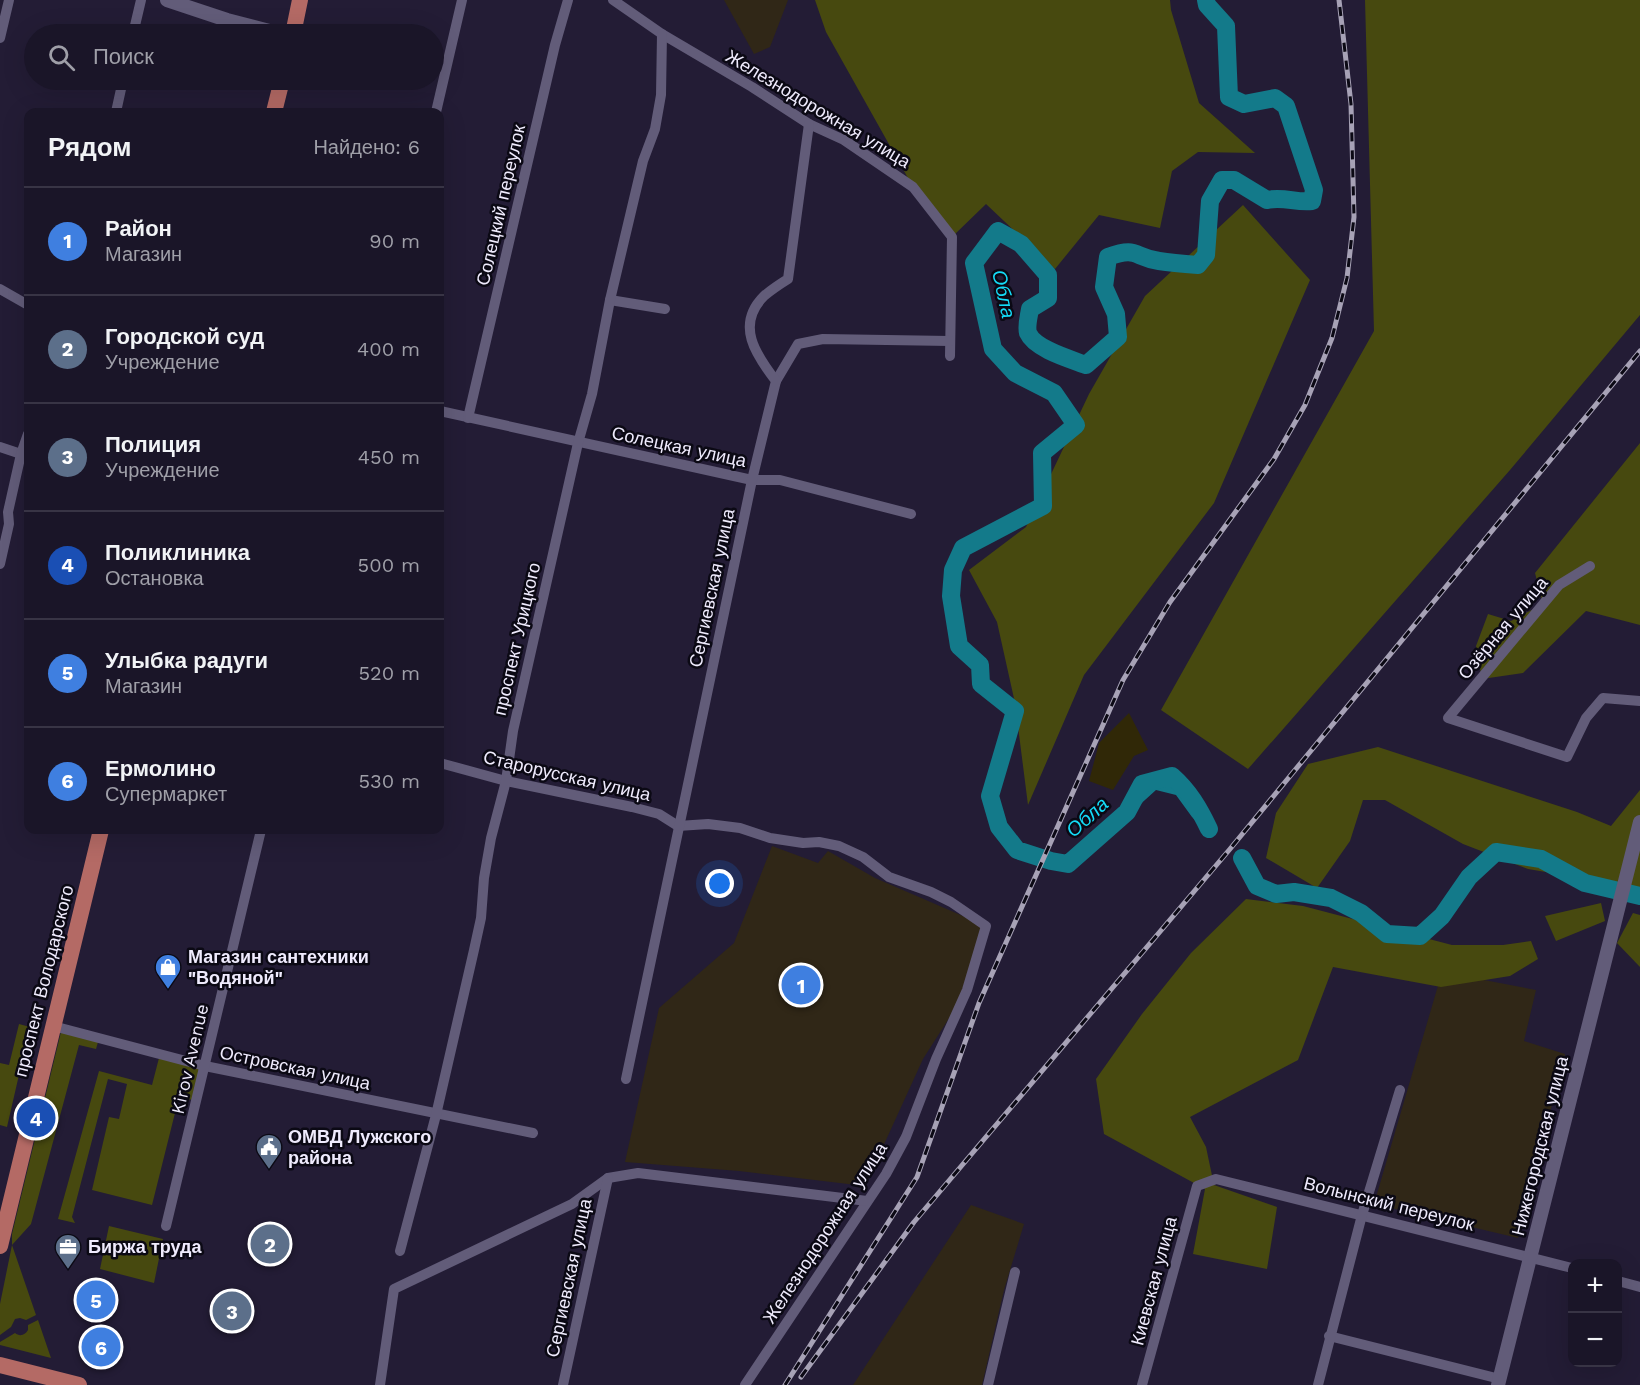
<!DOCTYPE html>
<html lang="ru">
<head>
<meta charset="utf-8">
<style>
	body { margin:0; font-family:"Work Sans",sans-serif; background:#272234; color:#f1f3f6 }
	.controls { position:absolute; right:18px; bottom:18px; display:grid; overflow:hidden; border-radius:12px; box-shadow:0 6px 24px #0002 }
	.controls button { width:54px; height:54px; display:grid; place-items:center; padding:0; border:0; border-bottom:2px solid #383445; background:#1a1528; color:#f1f3f6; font:30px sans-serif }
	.you { position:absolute; left:720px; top:884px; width:21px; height:21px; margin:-15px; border:4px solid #fff; border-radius:50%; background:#1a73e8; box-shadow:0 0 0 9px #1a73e833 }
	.badge { display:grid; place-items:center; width:39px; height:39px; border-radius:50%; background:#0b8043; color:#fff; font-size:20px; font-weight:700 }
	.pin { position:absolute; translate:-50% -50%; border:3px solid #fff; box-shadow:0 2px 6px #0006 }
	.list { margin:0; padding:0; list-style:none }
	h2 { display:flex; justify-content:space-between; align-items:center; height:78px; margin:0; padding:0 24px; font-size:26px }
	h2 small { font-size:20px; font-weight:400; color:#9f9fa8 }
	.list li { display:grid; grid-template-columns:39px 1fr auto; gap:18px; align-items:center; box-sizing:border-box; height:108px; padding:0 24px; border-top:2px solid #383445 }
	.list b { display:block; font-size:22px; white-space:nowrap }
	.list p { margin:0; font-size:20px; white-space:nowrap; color:#9f9fa8 }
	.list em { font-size:20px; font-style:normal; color:#9f9fa8 }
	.icon { flex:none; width:33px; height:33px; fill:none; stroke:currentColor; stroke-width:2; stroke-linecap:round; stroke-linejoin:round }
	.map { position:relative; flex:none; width:1640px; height:1385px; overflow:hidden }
	.search { position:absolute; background:#1a1528; box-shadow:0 6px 24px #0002; left:24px; top:24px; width:420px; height:66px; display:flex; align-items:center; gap:15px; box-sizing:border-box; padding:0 21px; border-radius:33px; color:#9f9fa8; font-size:22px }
	.panel { position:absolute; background:#1a1528; box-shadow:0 6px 24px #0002; left:24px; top:108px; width:420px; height:726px; border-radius:12px }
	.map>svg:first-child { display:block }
	.industrial { fill:#302717 }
	.green { fill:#47490f }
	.sand { fill:#302807 }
	.water { fill:#137a8a }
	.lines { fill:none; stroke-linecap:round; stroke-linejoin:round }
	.river { stroke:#137a8a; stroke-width:18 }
	.street { stroke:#625c79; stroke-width:10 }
	.secondary { stroke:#625c79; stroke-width:14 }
	.primary { stroke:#b46a65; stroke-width:16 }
	.rail-casing { stroke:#a7a2b6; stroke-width:5 }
	.rail { stroke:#0b0914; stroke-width:3; stroke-dasharray:9; stroke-linecap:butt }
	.labels { text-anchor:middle; stroke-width:5; stroke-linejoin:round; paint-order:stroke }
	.street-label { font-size:18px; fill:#efebfd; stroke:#0b0914 }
	.poi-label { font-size:18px; font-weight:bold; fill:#efebfd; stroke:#0b0914; text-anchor:start }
	.water-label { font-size:20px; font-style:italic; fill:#14dbf7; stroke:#0b0914 }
</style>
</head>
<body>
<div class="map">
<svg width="1640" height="1385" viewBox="0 0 1640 1385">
	<rect width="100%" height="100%" fill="#231c35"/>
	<g class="industrial">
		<polygon points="724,0 788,0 770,47 754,54"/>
		<polygon points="772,846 818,863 828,851 875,878 986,926 967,990 923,1059 865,1186 739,1171 625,1162 659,1008 734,943"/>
		<polygon points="1442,972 1536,990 1524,1041 1565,1054 1518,1238 1374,1204"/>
		<polygon points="971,1205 1024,1224 1004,1290 982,1385 853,1385"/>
	</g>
	<g class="green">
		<polygon points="815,0 1170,0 1171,10 1199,103 1255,153 1198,152 1172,171 1160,228 1099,215 1055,269 986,204 952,237 913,187 826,32"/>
		<polygon points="1365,0 1640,0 1640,315 1510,470 1248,769 1161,710 1374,331"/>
		<polygon points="1243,205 1310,280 1214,503 1084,675 1028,805 1015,703 997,622 969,570 1026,527 1089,394 1145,296"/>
		<polygon points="1640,443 1640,625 1586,611 1523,673 1482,679 1476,646 1488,614 1511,621 1543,604 1535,573"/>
		<polygon points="1378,747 1577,812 1611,826 1640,790 1640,888 1528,869 1463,844 1385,800 1363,800 1350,841 1317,888 1266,858 1276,813 1308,764"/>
		<polygon points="1246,899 1303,906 1452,945 1503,945 1531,941 1538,959 1510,976 1441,987 1333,967 1298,1060 1190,1117 1206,1147 1214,1185 1277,1207 1267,1269 1193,1254 1205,1189 1104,1134 1096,1079 1142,1014 1191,953"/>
		<polygon points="1601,903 1605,921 1556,941 1545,916"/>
		<polygon points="1633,913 1640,915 1640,967 1617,943"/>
		<polygon points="19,1024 30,1027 7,1127 0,1125 0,1063 9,1065"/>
		<polygon points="61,1032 98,1042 96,1049 79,1045 31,1224 12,1245 36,1315 26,1320 20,1318 15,1319 11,1327 0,1335 0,1304 12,1245 12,1234"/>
		<polygon points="159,1058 205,1069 197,1101 179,1097 152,1205 92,1190 109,1117 119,1119 127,1084 108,1079 72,1217 75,1223 58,1219 99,1071 152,1085"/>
		<polygon points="109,1226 163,1239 154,1283 100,1269"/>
		<path d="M38,1320L51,1358L0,1345V1342L15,1333C20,1337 25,1335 28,1330V1325Z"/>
	</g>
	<polygon class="sand" points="1129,713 1148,750 1134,756 1113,790 1089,781 1099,743"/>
	<path class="water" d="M1172,777C1189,791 1199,808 1209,829H1204L1192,817L1176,795L1156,790L1103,838L1092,854L1069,873L1068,864L1127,812L1142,784Z"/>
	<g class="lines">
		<g class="river">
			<path d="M1206,0L1207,5L1226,26L1229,97L1244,104L1275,98L1286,106L1314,190L1312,201C1296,203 1283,196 1267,200L1234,180H1222L1210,201L1206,255L1198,265C1185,264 1172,263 1159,261C1133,257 1138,246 1108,257L1104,287L1116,314L1118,337L1086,365C1070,359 1035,349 1028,333C1026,326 1029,316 1030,309L1048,298V275L1021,244L998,231L974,263L993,349L1015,373L1054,393L1076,425L1042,453L1043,506L963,548L953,570L951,596L959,646L980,665L981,684L1015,711L990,796L999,827L1017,850L1051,861L1068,864L1127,812L1142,784L1172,776C1189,791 1199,808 1209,829"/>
			<polyline points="1242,858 1257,886 1276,894 1294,892 1331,898 1361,913 1387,934 1420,936 1442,916 1469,877 1496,852 1541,859 1585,883 1640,896"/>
		</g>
		<g class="street">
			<polyline points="613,0 662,34 752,87 809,124 844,140 913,187 952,237 950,356"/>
			<polyline points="133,34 141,0"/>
			<polyline points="0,38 9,0"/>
			<polyline points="116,112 123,80"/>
			<polyline points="436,112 462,0"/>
			<polyline points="0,289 28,305"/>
			<polyline points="610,300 665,309"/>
			<polyline points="776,381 798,344 823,339 950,341"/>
			<polyline points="440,411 752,480 780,480 911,514"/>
			<polyline points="468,418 555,45 568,0"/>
			<polyline points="0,447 21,454"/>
			<polyline points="0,564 9,524 8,512 21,454 28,434"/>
			<polyline points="1590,566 1559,585 1448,718 1567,757 1586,718 1603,698 1640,701"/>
			<polyline points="440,763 506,781 632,807 659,814 678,826 708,824 740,828 770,838 803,843 819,842 839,846 863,857 889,877 931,892 951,902 986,926 967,990 936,1059 906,1137 886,1174 745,1385"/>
			<polyline points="53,1026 205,1066 533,1133"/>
			<path d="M626,1079L752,480L776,381C756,355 735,325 764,296C771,290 780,284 788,279L809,124"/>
			<polyline points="166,1226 261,830"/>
			<polyline points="400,1251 436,1115 474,950 481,918 484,878 491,838 506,781 513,731 578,443 592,394 610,300 643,161 655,129 661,95 662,34"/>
			<polyline points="1618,1281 1640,1287"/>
			<polyline points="1329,1336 1500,1379"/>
			<polyline points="380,1385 394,1289 572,1204 608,1178 638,1173 867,1201"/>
			<polyline points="563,1385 608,1178"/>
			<polyline points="988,1385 1015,1272"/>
			<polyline points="1142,1385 1197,1186 1216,1179 1572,1268"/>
			<polyline points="1318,1385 1362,1215 1400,1090"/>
		</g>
		<g class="secondary">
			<polyline points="167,0 227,20 281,34"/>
			<polyline points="1498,1385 1640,822"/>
		</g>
		<g class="primary">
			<polyline points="293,34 300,0"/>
			<polyline points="274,112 282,80"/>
			<polyline points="0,1246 101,830"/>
			<polyline points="0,1365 79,1385"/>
		</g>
		<g class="rail-casing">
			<g id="rail">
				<polyline points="801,1377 914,1222 1230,849 1640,351"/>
				<polyline points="785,1385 917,1177 979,1003 1123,680 1170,602 1274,459 1305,405 1332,338 1347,278 1354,217 1351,104 1339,0"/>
			</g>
		</g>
		<use href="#rail" class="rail"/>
	</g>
	<defs>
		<g id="shop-pin" transform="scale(1.35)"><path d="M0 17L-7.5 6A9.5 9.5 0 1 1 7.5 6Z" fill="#3f7fe0" stroke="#0b0914"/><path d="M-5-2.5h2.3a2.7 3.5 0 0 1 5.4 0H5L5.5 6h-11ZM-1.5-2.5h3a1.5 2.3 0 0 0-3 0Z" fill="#fff"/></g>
		<g id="civic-pin" transform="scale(1.35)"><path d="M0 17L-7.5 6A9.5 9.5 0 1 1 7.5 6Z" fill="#5c6f8a" stroke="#0b0914"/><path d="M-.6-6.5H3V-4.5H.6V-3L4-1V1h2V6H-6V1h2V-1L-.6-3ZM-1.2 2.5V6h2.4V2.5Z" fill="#fff"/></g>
		<g id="office-pin" transform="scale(1.35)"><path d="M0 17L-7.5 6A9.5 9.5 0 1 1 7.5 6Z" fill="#5c6f8a" stroke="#0b0914"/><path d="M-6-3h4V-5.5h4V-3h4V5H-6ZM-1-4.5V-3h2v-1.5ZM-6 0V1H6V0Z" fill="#fff"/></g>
	</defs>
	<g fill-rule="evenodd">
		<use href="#shop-pin" x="168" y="967"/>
		<use href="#civic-pin" x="269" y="1147"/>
		<use href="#office-pin" x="68" y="1247"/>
	</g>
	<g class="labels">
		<g class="street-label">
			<text transform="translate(818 109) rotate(31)" y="6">Железнодорожная улица</text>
			<text transform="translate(501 205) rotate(-77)" y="6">Солецкий переулок</text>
			<text transform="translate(679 447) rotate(12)" y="6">Солецкая улица</text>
			<text transform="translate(712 588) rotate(-78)" y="6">Сергиевская улица</text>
			<text transform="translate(1503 628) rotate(-50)" y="6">Озёрная улица</text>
			<text transform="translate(517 639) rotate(-77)" y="6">проспект Урицкого</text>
			<text transform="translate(567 776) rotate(13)" y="6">Старорусская улица</text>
			<text transform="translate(44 981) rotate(-76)" y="6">проспект Володарского</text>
			<text transform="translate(190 1059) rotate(-77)" y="6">Kirov Avenue</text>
			<text transform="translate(295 1068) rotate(12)" y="6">Островская улица</text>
			<text transform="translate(1540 1146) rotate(-76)" y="6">Нижегородская улица</text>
			<text transform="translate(1389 1204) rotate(14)" y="6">Волынский переулок</text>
			<text transform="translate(825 1233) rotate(-57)" y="6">Железнодорожная улица</text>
			<text transform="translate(569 1278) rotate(-78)" y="6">Сергиевская улица</text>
			<text transform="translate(1154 1281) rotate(-75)" y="6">Киевская улица</text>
		</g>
		<g class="poi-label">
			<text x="188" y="963">Магазин сантехники<tspan x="188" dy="21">"Водяной"</tspan></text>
			<text x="288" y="1143">ОМВД Лужского<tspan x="288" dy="21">района</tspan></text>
			<text x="88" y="1253">Биржа труда</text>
		</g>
		<g class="water-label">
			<text transform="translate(1004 294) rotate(78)" y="7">Обла</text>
			<text transform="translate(1087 817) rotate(-42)" y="7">Обла</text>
		</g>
	</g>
</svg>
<div class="controls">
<button>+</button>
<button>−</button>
</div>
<div class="you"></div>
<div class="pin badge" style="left:801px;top:985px;background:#3f7fe0">1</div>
<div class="pin badge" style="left:270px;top:1244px;background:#5c6f8a">2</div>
<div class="pin badge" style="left:232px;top:1311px;background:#5c6f8a">3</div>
<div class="pin badge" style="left:36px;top:1118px;background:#1a4fb4">4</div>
<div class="pin badge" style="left:96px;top:1300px;background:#3f7fe0">5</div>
<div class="pin badge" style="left:101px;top:1347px;background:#3f7fe0">6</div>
<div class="search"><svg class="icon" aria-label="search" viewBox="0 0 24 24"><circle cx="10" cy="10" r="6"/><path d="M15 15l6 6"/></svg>Поиск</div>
<section class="panel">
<h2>Рядом<small>Найдено: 6</small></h2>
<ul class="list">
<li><span class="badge" style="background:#3f7fe0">1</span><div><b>Район</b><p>Магазин</p></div><em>90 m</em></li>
<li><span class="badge" style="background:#5c6f8a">2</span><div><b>Городской суд</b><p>Учреждение</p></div><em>400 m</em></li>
<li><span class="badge" style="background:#5c6f8a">3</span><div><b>Полиция</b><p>Учреждение</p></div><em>450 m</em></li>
<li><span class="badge" style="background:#1a4fb4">4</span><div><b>Поликлиника</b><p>Остановка</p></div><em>500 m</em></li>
<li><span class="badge" style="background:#3f7fe0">5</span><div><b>Улыбка радуги</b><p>Магазин</p></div><em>520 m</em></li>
<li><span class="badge" style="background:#3f7fe0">6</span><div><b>Ермолино</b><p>Супермаркет</p></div><em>530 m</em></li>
</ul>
</section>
</div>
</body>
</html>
